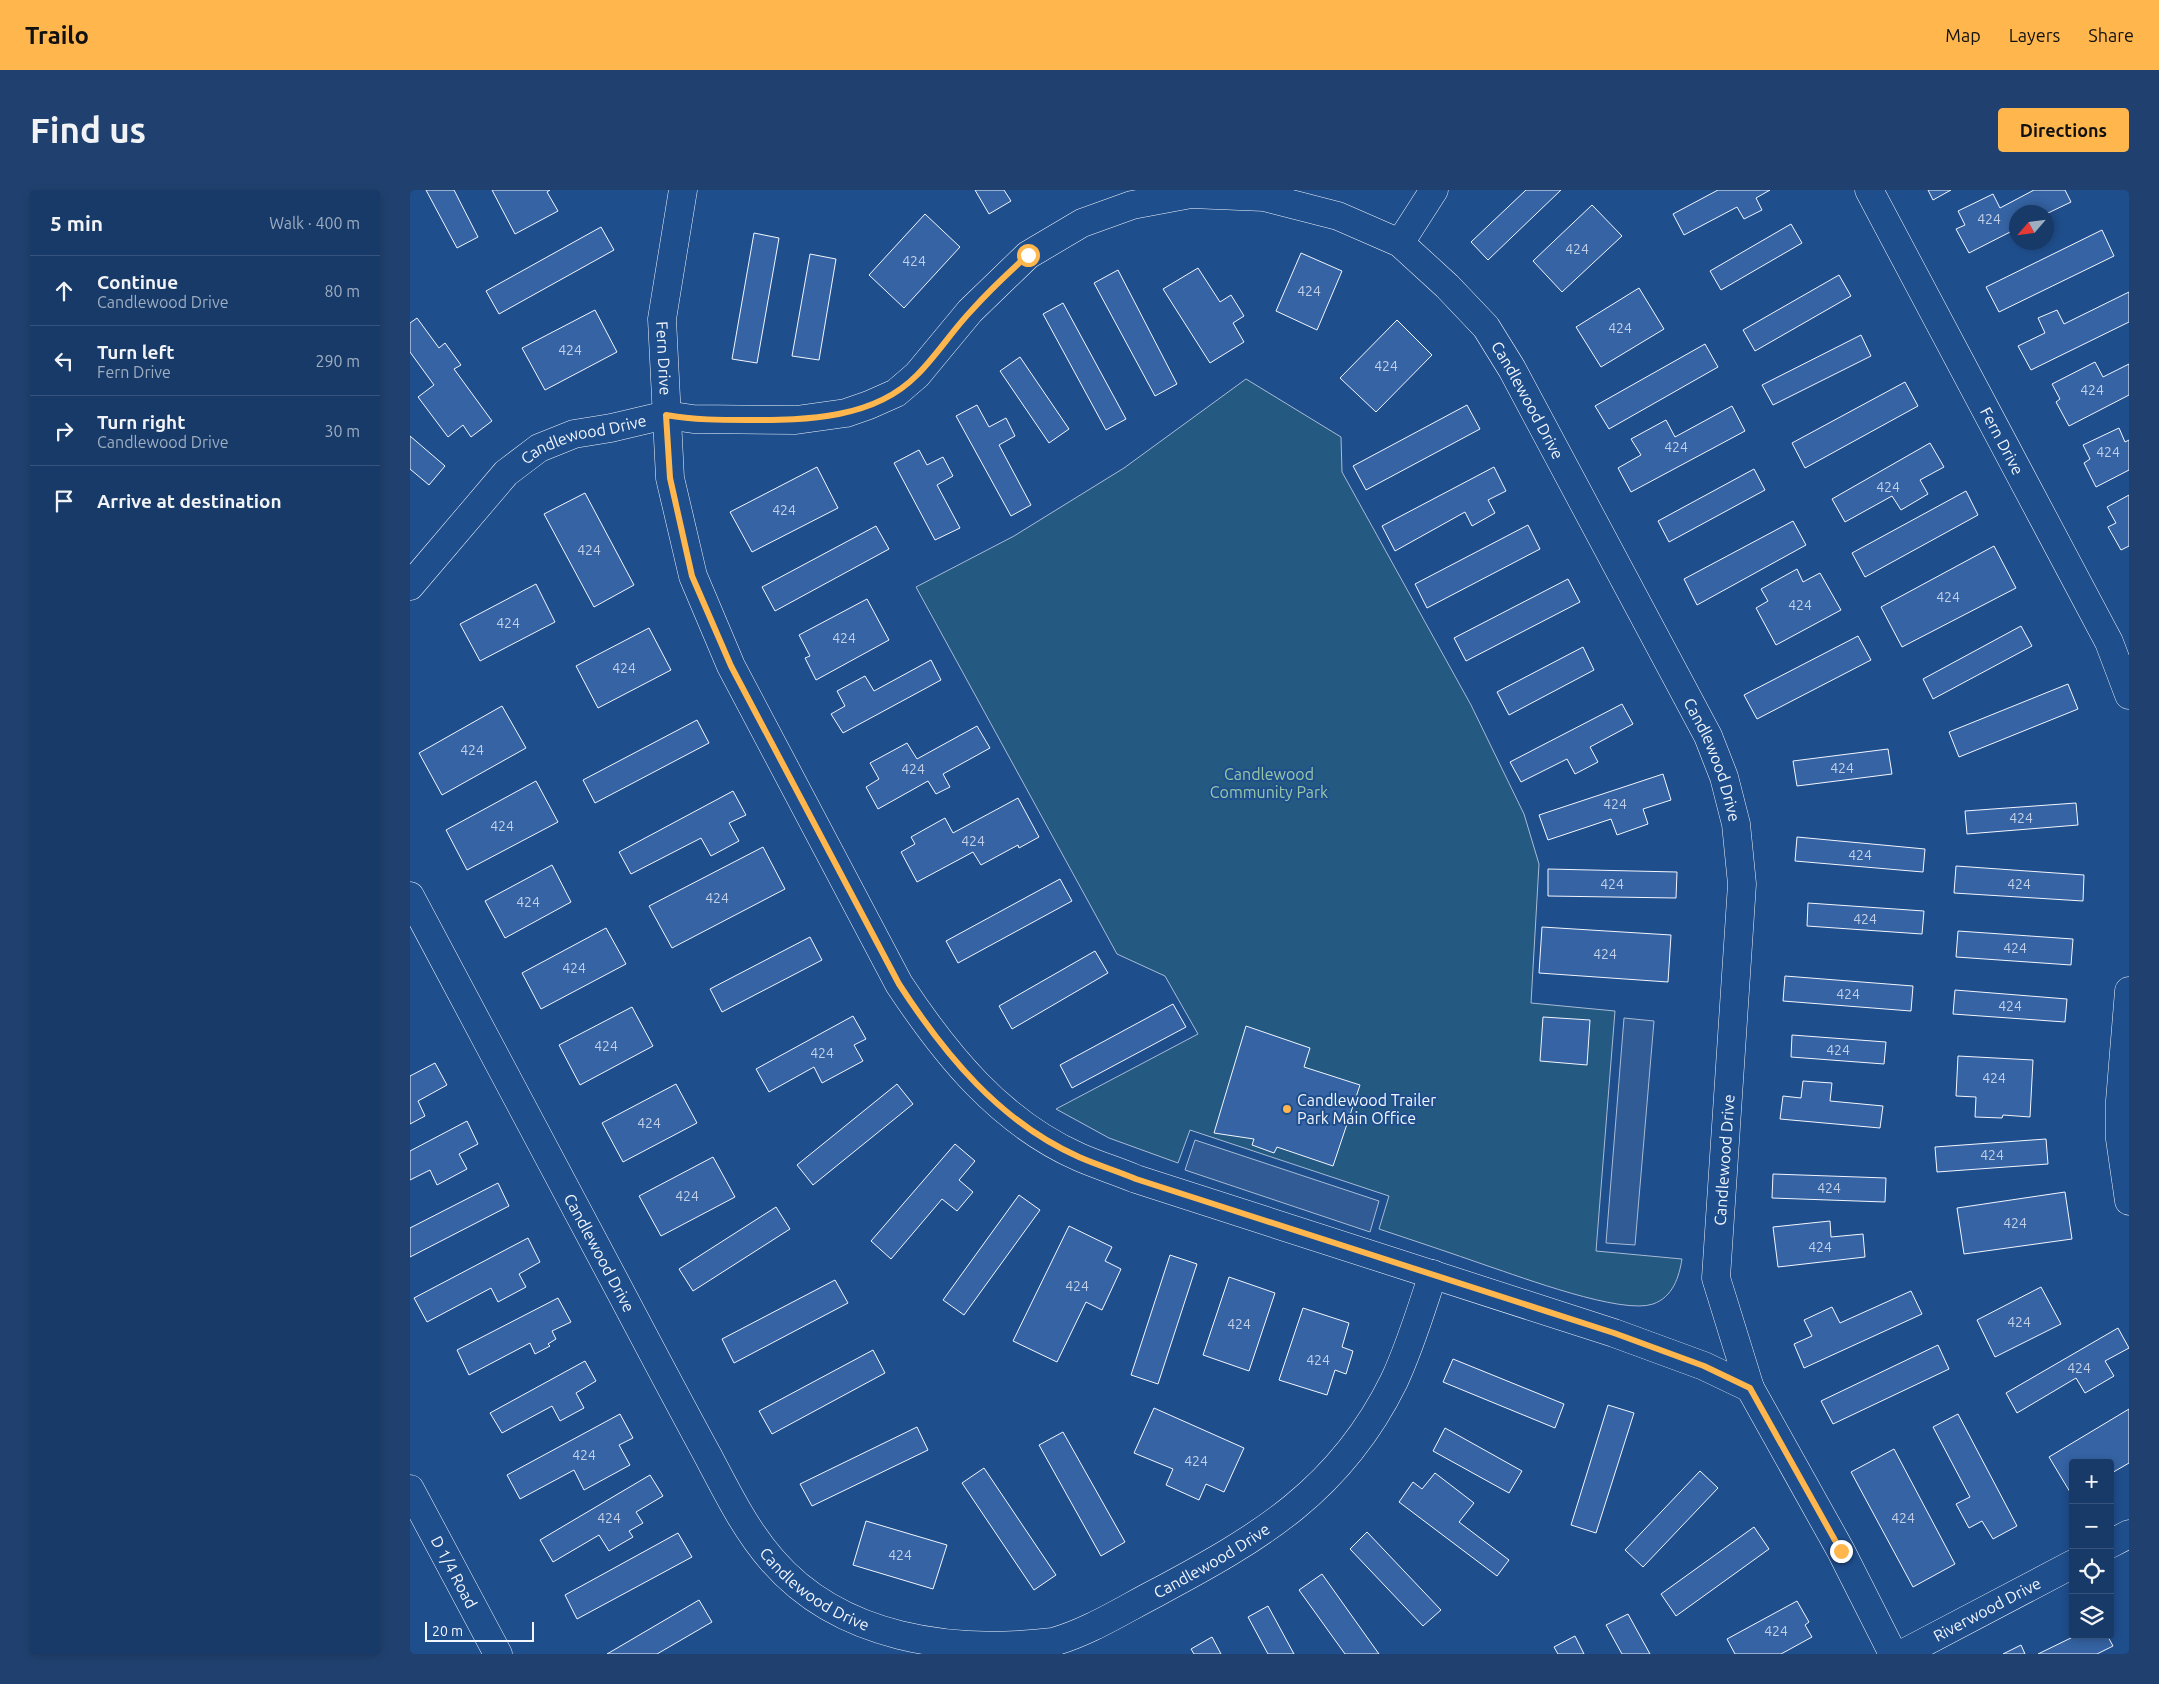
<!DOCTYPE html>
<html lang="en">
<head>
<meta charset="utf-8">
<style>
	body { margin:0; font-family:Ubuntu,sans-serif; background:#20416f; color:#f1f3f6 }
	.controls { position:absolute; right:15px; bottom:15px; display:grid; overflow:hidden; border-radius:5px; box-shadow:0 2px 8px #0003 }
	.controls button { width:45px; height:45px; display:grid; place-items:center; padding:0; border:0; border-bottom:1px solid #36547d; background:#173a69; color:#f1f3f6; font:25px sans-serif }
	.compass { position:absolute; left:1599px; top:15px; width:45px; height:45px; border-radius:50%; background:#173a69; box-shadow:0 2px 8px #0003; rotate:242deg }
	.scale { position:absolute; left:15px; bottom:12px; width:109px; box-sizing:border-box; padding-left:5px; border:2px solid #f2f6ff; border-top:0; font-size:14px; line-height:18px; white-space:nowrap; color:#f2f6ff; -webkit-text-stroke:4px #1f4e8c; paint-order:stroke }
	.stop { position:absolute; width:15px; height:15px; margin:-11px; border:4px solid #ffb74d; border-radius:50%; background:#fff }
	.stop.end { background:#ffb74d; border-color:#fff; box-shadow:0 1px 5px #0008 }
	.list { margin:0; padding:0; list-style:none }
	h2 { display:flex; justify-content:space-between; align-items:center; height:65px; margin:0; padding:0 20px; font-size:21px }
	h2 small { font-size:16px; font-weight:400; color:#9eadc0 }
	.list li { display:grid; grid-template-columns:32px 1fr auto; gap:15px; align-items:center; box-sizing:border-box; height:70px; padding:0 20px; border-top:1px solid #36547d }
	.list b { display:block; font-size:19px; white-space:nowrap }
	.list p { margin:0; font-size:16px; white-space:nowrap; color:#9eadc0 }
	.list em { font-size:16px; font-style:normal; color:#9eadc0 }
	.icon { flex:none; width:28px; height:28px; fill:none; stroke:currentColor; stroke-width:2; stroke-linecap:round; stroke-linejoin:round }
	.map { position:relative; flex:none; width:1719px; height:1464px; overflow:hidden; border-radius:5px }
	header { display:flex; align-items:center; gap:30px; box-sizing:border-box; height:70px; padding:0 25px; background:#ffb74d; color:#111 }
	header strong { font-size:24px }
	nav { display:flex; gap:28px; margin-inline-start:auto; font-size:18px }
	.intro { display:flex; align-items:center; justify-content:space-between; box-sizing:border-box; height:120px; padding:0 30px }
	h1 { margin:0; font-size:35px }
	.button { padding:12px 22px; border-radius:5px; background:#ffb74d; color:#111; font-size:18px; font-weight:700 }
	main { display:flex; gap:30px; padding:0 30px }
	aside { flex:1; background:#173a69; border-radius:5px; box-shadow:0 2px 8px #0003 }
	.map>svg:first-child { display:block }
	.green { fill:#245a82; stroke:#a8bbd7 }
	.parking { fill:#305b95; stroke:#a8bbd7 }
	.building { fill:#3563a3; stroke:#f2f6ff }
	.lines { fill:none; stroke-linecap:round; stroke-linejoin:round }
	.minor-casing { stroke:#f2f6ff; stroke-width:29 }
	.minor { stroke:#1f4e8c; stroke-width:28 }
	.route { stroke:#ffb74d; stroke-width:6 }
	.poi-dot { fill:#ffb74d; stroke:#1f4e8c; stroke-width:2 }
	.labels { text-anchor:middle; stroke-width:4; stroke-linejoin:round; paint-order:stroke }
	.number-label { font-size:14px; fill:#c3d1e8 }
	.street-label { font-size:16px; fill:#f2f6ff; stroke:#1f4e8c }
	.park-label { font-size:16px; fill:#97c8a6; stroke:#1f4e8c }
	.poi-label { font-size:16px; fill:#f2f6ff; stroke:#1f4e8c; text-anchor:start }
</style>
</head>
<body>
<header>
<strong>Trailo</strong>
<nav><a>Map</a><a>Layers</a><a>Share</a></nav>
</header>
<div class="intro"><h1>Find us</h1><a class="button">Directions</a></div>
<main>
<aside>
<h2>5 min<small>Walk · 400 m</small></h2>
<ul class="list">
<li><svg class="icon" aria-label="ahead" viewBox="0 0 24 24"><path d="M12 20V5M6 11l6-6 6 6"/></svg><div><b>Continue</b><p>Candlewood Drive</p></div><em>80 m</em></li>
<li><svg class="icon" aria-label="left" viewBox="0 0 24 24"><path d="M17 20v-9H6M10 6l-5 5 5 5"/></svg><div><b>Turn left</b><p>Fern Drive</p></div><em>290 m</em></li>
<li><svg class="icon" aria-label="right" viewBox="0 0 24 24"><path d="M7 20v-9h11M14 6l5 5-5 5"/></svg><div><b>Turn right</b><p>Candlewood Drive</p></div><em>30 m</em></li>
<li><svg class="icon" aria-label="arrive" viewBox="0 0 24 24"><path d="M6 21V4h12l-3 4 3 4H6"/></svg><div><b>Arrive at destination</b></div></li>
</ul>
</aside>
<div class="map">
<svg width="1719" height="1464" viewBox="0 0 1719 1464">
	<rect width="100%" height="100%" fill="#1f4e8c"/>
	<path class="green" d="M836,189L931,247L932,282L1061,515L1114,624L1129,674L1121,813L1205,821L1186,1061L1272,1069C1269,1087 1263,1107 1243,1114C1212,1125 1111,1087 1078,1076C1041,1063 1005,1051 969,1039L979,1006L780,940L768,973L699,948L646,919L788,844L755,786L707,764L506,397L604,346L714,278Z"/>
	<g class="parking">
		<polygon points="1214,828 1244,831 1225,1055 1196,1053"/>
		<polygon points="785,950 969,1011 960,1042 775,980"/>
	</g>
	<g class="building">
		<polygon points="16,0 44,0 68,47 47,58"/>
		<polygon points="82,0 140,0 137,2 148,21 105,44"/>
		<polygon points="565,0 594,0 601,11 579,24"/>
		<polygon points="1116,0 1151,0 1078,70 1061,52"/>
		<polygon points="1308,0 1360,0 1346,8 1352,20 1334,29 1327,17 1274,45 1263,24"/>
		<polygon points="1518,0 1541,0 1523,10"/>
		<polygon points="1624,0 1655,0 1661,12 1636,24 1636,22 1606,22 1606,39 1559,63 1546,39 1555,35 1548,21 1583,4 1590,18"/>
		<polygon points="1182,15 1212,46 1152,102 1123,71"/>
		<polygon points="515,24 550,57 494,118 459,85"/>
		<polygon points="1381,34 1392,53 1311,100 1300,81"/>
		<polygon points="191,37 204,60 89,124 76,101"/>
		<polygon points="1692,40 1704,66 1589,122 1576,97"/>
		<polygon points="344,43 369,48 347,173 322,169"/>
		<polygon points="891,63 932,81 907,140 866,121"/>
		<polygon points="400,64 426,69 409,170 382,166"/>
		<polygon points="788,78 810,112 821,105 834,126 823,133 834,152 800,173 753,99"/>
		<polygon points="708,80 767,194 745,206 684,93"/>
		<polygon points="1429,85 1441,106 1345,161 1333,140"/>
		<polygon points="1229,98 1254,139 1191,177 1166,137"/>
		<polygon points="1719,102 1719,132 1621,180 1608,156 1635,143 1628,128 1647,120 1654,134"/>
		<polygon points="653,113 716,229 696,240 633,124"/>
		<polygon points="185,120 207,162 135,200 112,158"/>
		<polygon points="7,128 29,158 35,153 51,175 44,179 82,231 61,247 53,235 38,247 8,207 24,195 0,162 0,133"/>
		<polygon points="987,130 1022,165 966,222 930,188"/>
		<polygon points="1451,145 1461,166 1363,215 1352,195"/>
		<polygon points="1295,154 1308,177 1199,239 1185,216"/>
		<polygon points="610,167 659,239 639,253 590,181"/>
		<polygon points="1685,172 1693,187 1719,174 1719,205 1659,236 1646,212 1650,209 1642,194"/>
		<polygon points="1495,192 1508,216 1395,278 1382,253"/>
		<polygon points="567,215 579,237 596,228 605,246 589,255 621,315 601,326 546,226"/>
		<polygon points="1057,215 1070,239 956,300 943,276"/>
		<polygon points="1322,216 1335,241 1221,302 1208,278 1231,265 1221,249 1256,230 1265,247"/>
		<polygon points="1709,238 1715,252 1719,250 1719,280 1686,297 1674,273 1680,269 1673,255"/>
		<polygon points="0,246 35,276 19,295 0,279"/>
		<polygon points="1520,253 1534,277 1510,290 1518,304 1491,320 1482,306 1435,332 1422,309"/>
		<polygon points="509,260 517,275 533,267 543,286 527,295 550,338 525,350 484,273"/>
		<polygon points="407,277 428,318 342,362 320,322"/>
		<polygon points="1084,277 1096,301 1078,310 1085,323 1062,336 1055,322 985,361 972,336"/>
		<polygon points="1344,279 1355,300 1259,352 1248,331"/>
		<polygon points="1556,301 1568,325 1455,387 1442,363"/>
		<polygon points="175,303 224,395 184,417 134,324"/>
		<polygon points="1719,305 1719,356 1711,360 1698,337 1706,333 1697,317"/>
		<polygon points="1383,331 1396,355 1287,415 1274,389"/>
		<polygon points="1118,335 1130,359 1017,418 1005,394"/>
		<polygon points="466,336 479,359 365,421 352,397"/>
		<polygon points="1584,356 1606,398 1492,457 1471,417"/>
		<polygon points="1387,379 1393,392 1410,383 1431,420 1366,455 1346,418 1358,411 1351,399"/>
		<polygon points="1158,389 1170,412 1056,471 1044,448"/>
		<polygon points="126,394 145,432 70,471 50,434"/>
		<polygon points="457,409 479,450 406,490 395,468 400,466 389,445"/>
		<polygon points="1611,436 1622,456 1523,509 1513,489"/>
		<polygon points="239,438 261,480 188,518 166,476"/>
		<polygon points="1448,446 1461,470 1347,529 1334,505"/>
		<polygon points="1173,457 1184,480 1099,525 1087,502"/>
		<polygon points="521,470 531,490 433,543 421,524 435,516 427,501 455,486 464,501"/>
		<polygon points="1658,494 1668,519 1549,567 1539,542"/>
		<polygon points="1212,514 1223,534 1180,557 1188,572 1165,584 1157,569 1111,592 1100,572"/>
		<polygon points="92,516 116,558 32,605 9,563"/>
		<polygon points="287,530 299,553 185,613 173,590"/>
		<polygon points="567,536 580,558 533,584 540,597 526,604 518,591 468,619 456,597 469,589 460,573 497,553 507,569"/>
		<polygon points="1478,559 1482,584 1387,596 1383,571"/>
		<polygon points="1253,584 1261,610 1233,619 1238,634 1207,645 1201,629 1138,650 1129,625"/>
		<polygon points="126,591 148,632 57,680 36,640"/>
		<polygon points="323,601 336,625 319,633 329,651 301,666 291,648 221,684 209,662"/>
		<polygon points="608,608 629,647 609,658 608,655 571,675 563,662 507,692 491,662 505,654 501,647 535,628 543,643"/>
		<polygon points="1666,613 1668,635 1557,644 1555,621"/>
		<polygon points="1387,647 1515,659 1513,682 1385,671"/>
		<polygon points="353,657 375,699 262,758 239,716"/>
		<polygon points="142,675 161,712 95,748 75,711"/>
		<polygon points="1546,676 1674,685 1673,711 1544,703"/>
		<polygon points="1138,679 1267,682 1266,708 1138,706"/>
		<polygon points="650,689 662,711 548,773 536,751"/>
		<polygon points="1398,713 1514,721 1512,744 1397,736"/>
		<polygon points="1132,737 1261,745 1258,792 1129,783"/>
		<polygon points="196,738 216,774 131,819 112,783"/>
		<polygon points="1548,741 1663,749 1661,775 1546,767"/>
		<polygon points="400,747 412,770 312,822 300,799"/>
		<polygon points="685,761 698,783 602,839 589,816"/>
		<polygon points="1375,786 1503,796 1501,821 1373,811"/>
		<polygon points="1545,800 1657,809 1655,832 1543,824"/>
		<polygon points="763,814 776,837 662,898 650,875"/>
		<polygon points="222,817 243,856 170,895 149,855"/>
		<polygon points="443,826 456,849 444,855 453,871 412,893 404,877 359,902 346,879"/>
		<polygon points="1133,827 1180,830 1177,875 1130,871"/>
		<polygon points="836,836 900,858 894,877 950,895 923,976 867,957 864,963 842,955 844,949 804,943"/>
		<polygon points="1382,845 1476,852 1474,874 1381,867"/>
		<polygon points="1548,866 1623,870 1620,927 1593,925 1592,928 1565,927 1566,907 1546,906"/>
		<polygon points="25,873 37,895 8,911 15,926 0,934 0,886"/>
		<polygon points="1393,891 1422,893 1420,911 1473,916 1470,938 1370,929 1373,906 1391,908"/>
		<polygon points="266,894 287,933 213,972 192,933"/>
		<polygon points="487,894 503,914 403,995 387,975"/>
		<polygon points="57,931 68,954 49,964 57,979 27,995 20,980 0,990 0,961"/>
		<polygon points="1636,949 1638,974 1527,982 1525,957"/>
		<polygon points="545,954 565,971 549,990 563,1002 547,1021 532,1009 481,1069 461,1051"/>
		<polygon points="303,967 325,1007 251,1046 229,1006"/>
		<polygon points="1363,984 1476,988 1475,1012 1362,1008"/>
		<polygon points="88,993 99,1016 0,1067 0,1038"/>
		<polygon points="1655,1002 1662,1049 1554,1064 1547,1018"/>
		<polygon points="609,1005 630,1020 554,1125 533,1110"/>
		<polygon points="366,1017 380,1039 283,1101 269,1079"/>
		<polygon points="1420,1031 1421,1047 1453,1044 1455,1067 1368,1077 1363,1037"/>
		<polygon points="659,1036 702,1057 695,1071 711,1079 692,1120 676,1112 647,1172 603,1151"/>
		<polygon points="118,1048 130,1072 109,1084 116,1097 88,1112 81,1098 17,1132 4,1108"/>
		<polygon points="760,1065 787,1074 748,1194 721,1185"/>
		<polygon points="819,1087 865,1103 839,1181 793,1165"/>
		<polygon points="425,1090 438,1113 324,1173 312,1149"/>
		<polygon points="1631,1097 1651,1134 1585,1167 1567,1130"/>
		<polygon points="1501,1101 1512,1124 1394,1178 1384,1154 1402,1146 1394,1130 1422,1117 1430,1133"/>
		<polygon points="148,1108 161,1132 142,1141 146,1149 138,1154 140,1156 125,1164 120,1153 59,1185 47,1160"/>
		<polygon points="893,1118 939,1133 932,1157 943,1161 936,1184 925,1180 917,1205 869,1190"/>
		<polygon points="1708,1138 1719,1158 1695,1171 1704,1186 1675,1203 1666,1188 1607,1223 1596,1203"/>
		<polygon points="1528,1155 1539,1179 1423,1234 1411,1211"/>
		<polygon points="463,1160 475,1183 362,1244 349,1221"/>
		<polygon points="1043,1169 1154,1214 1145,1238 1033,1192"/>
		<polygon points="175,1171 186,1191 166,1203 174,1218 150,1231 142,1216 92,1243 80,1223"/>
		<polygon points="1198,1215 1224,1223 1186,1343 1161,1335"/>
		<polygon points="744,1218 834,1258 814,1302 796,1294 789,1310 756,1295 763,1279 724,1263"/>
		<polygon points="1719,1219 1719,1273 1700,1284 1700,1273 1663,1273 1663,1307 1639,1267"/>
		<polygon points="210,1224 223,1248 209,1255 220,1275 174,1300 164,1280 110,1309 97,1285"/>
		<polygon points="1548,1224 1607,1336 1583,1349 1572,1331 1559,1338 1546,1314 1560,1307 1523,1237"/>
		<polygon points="507,1237 518,1260 402,1316 390,1294"/>
		<polygon points="1035,1238 1112,1281 1099,1303 1023,1261"/>
		<polygon points="653,1242 715,1352 691,1366 629,1255"/>
		<polygon points="1484,1259 1545,1374 1503,1397 1441,1282"/>
		<polygon points="574,1278 646,1385 624,1400 552,1293"/>
		<polygon points="1290,1281 1308,1298 1233,1377 1215,1360"/>
		<polygon points="1025,1283 1064,1313 1049,1332 1099,1370 1087,1386 989,1312 1003,1292 1012,1299"/>
		<polygon points="240,1285 253,1306 226,1322 233,1333 219,1341 223,1347 199,1361 189,1345 143,1372 130,1350"/>
		<polygon points="456,1331 537,1355 523,1399 443,1375"/>
		<polygon points="1344,1337 1359,1359 1266,1426 1251,1404"/>
		<polygon points="957,1342 1031,1420 1013,1436 940,1359"/>
		<polygon points="268,1343 282,1367 167,1429 155,1405"/>
		<polygon points="912,1384 969,1464 935,1464 889,1400"/>
		<polygon points="289,1410 302,1432 247,1464 197,1464"/>
		<polygon points="1387,1411 1399,1432 1395,1435 1402,1447 1371,1464 1325,1464 1317,1449"/>
		<polygon points="858,1416 884,1464 858,1464 838,1427"/>
		<polygon points="1218,1424 1240,1464 1212,1464 1196,1435"/>
		<polygon points="1667,1445 1697,1445 1703,1456 1687,1464 1628,1464"/>
		<polygon points="1165,1446 1174,1464 1148,1464 1144,1457"/>
		<polygon points="802,1447 811,1464 784,1464 781,1459"/>
		<polygon points="1611,1455 1615,1464 1593,1464"/>
	</g>
	<g class="lines">
		<g class="minor-casing">
			<g id="minor">
				<path id="s1" d="M273,0L252,129L260,288L283,386L321,476L489,794C536,865 590,932 669,967C687,975 707,981 726,989L1204,1143L1294,1176L1340,1198"/>
				<path id="s2" d="M1459,0L1699,452L1719,505"/>
				<polyline points="990,53 1024,0"/>
				<path id="s3" d="M0,396L96,283L129,258L164,244L201,238L256,225L283,229L386,230L436,223L459,215L486,203L507,185L560,121L618,65L672,33L722,15L781,4L854,7L928,26L990,53L1037,96L1076,137L1102,179L1298,546L1314,587L1326,634L1332,694L1306,1088L1340,1198L1431,1361L1483,1464"/>
				<path id="s4" d="M0,706C70,838 140,970 210,1101C239,1156 268,1211 298,1266C317,1302 335,1339 362,1370C430,1449 542,1464 643,1452C679,1442 713,1420 746,1403C849,1348 930,1301 984,1191C1000,1157 1011,1120 1023,1084"/>
				<polyline points="1719,801 1710,911 1710,949 1719,1011"/>
				<path id="s5" d="M0,1299L88,1464"/>
				<polyline points="1700,1354 1719,1344"/>
				<path id="s6" d="M1492,1464L1663,1374"/>
			</g>
		</g>
		<use href="#minor" class="minor"/>
	</g>
	<g class="lines">
		<path class="route" d="M618,65C598,83 579,101 561,121C542,141 527,165 507,185C464,229 397,230 339,230C311,230 284,230 256,225L260,288L282,386L321,476L489,794C535,865 590,932 669,967C687,975 707,981 726,989L1204,1143L1294,1176L1340,1198L1431,1361"/>
	</g>
	<circle class="poi-dot" cx="877" cy="919" r="5"/>
	<g class="labels">
		<g class="number-label">
			<text x="1579" y="34">424</text>
			<text x="1167" y="64">424</text>
			<text x="504" y="76">424</text>
			<text x="899" y="106">424</text>
			<text x="1210" y="143">424</text>
			<text x="160" y="165">424</text>
			<text x="976" y="181">424</text>
			<text x="1682" y="205">424</text>
			<text x="1266" y="262">424</text>
			<text x="1698" y="267">424</text>
			<text x="1478" y="302">424</text>
			<text x="374" y="325">424</text>
			<text x="179" y="365">424</text>
			<text x="1538" y="412">424</text>
			<text x="1390" y="420">424</text>
			<text x="98" y="438">424</text>
			<text x="434" y="453">424</text>
			<text x="214" y="483">424</text>
			<text x="62" y="565">424</text>
			<text x="1432" y="583">424</text>
			<text x="503" y="584">424</text>
			<text x="1205" y="619">424</text>
			<text x="1611" y="633">424</text>
			<text x="92" y="641">424</text>
			<text x="563" y="656">424</text>
			<text x="1450" y="670">424</text>
			<text x="1202" y="699">424</text>
			<text x="1609" y="699">424</text>
			<text x="307" y="713">424</text>
			<text x="118" y="717">424</text>
			<text x="1455" y="734">424</text>
			<text x="1605" y="763">424</text>
			<text x="1195" y="769">424</text>
			<text x="164" y="783">424</text>
			<text x="1438" y="809">424</text>
			<text x="1600" y="821">424</text>
			<text x="196" y="861">424</text>
			<text x="1428" y="865">424</text>
			<text x="412" y="868">424</text>
			<text x="1584" y="893">424</text>
			<text x="239" y="938">424</text>
			<text x="1582" y="970">424</text>
			<text x="1419" y="1003">424</text>
			<text x="277" y="1011">424</text>
			<text x="1605" y="1038">424</text>
			<text x="1410" y="1062">424</text>
			<text x="667" y="1101">424</text>
			<text x="1609" y="1137">424</text>
			<text x="829" y="1139">424</text>
			<text x="908" y="1175">424</text>
			<text x="1669" y="1183">424</text>
			<text x="174" y="1270">424</text>
			<text x="786" y="1276">424</text>
			<text x="199" y="1333">424</text>
			<text x="1493" y="1333">424</text>
			<text x="490" y="1370">424</text>
			<text x="1366" y="1446">424</text>
		</g>
		<g class="street-label">
			<text dy="6" stroke="none"><textPath href="#s1" startOffset="170">Fern Drive</textPath></text>
			<text dy="6" stroke="none"><textPath href="#s3" startOffset="1345">Candlewood Drive</textPath></text>
			<text dy="6" stroke="none"><textPath href="#s3" startOffset="235">Candlewood Drive</textPath></text>
			<text dy="6" stroke="none"><textPath href="#s2" startOffset="284">Fern Drive</textPath></text>
			<text dy="6" stroke="none"><textPath href="#s3" startOffset="1750">Candlewood Drive</textPath></text>
			<text transform="translate(1314 970) rotate(-86)" y="6">Candlewood Drive</text>
			<text dy="6" stroke="none"><textPath href="#s4" startOffset="404">Candlewood Drive</textPath></text>
			<text dy="6" stroke="none"><textPath href="#s4" startOffset="1240">Candlewood Drive</textPath></text>
			<text dy="6" stroke="none"><textPath href="#s5" startOffset="94">D 1/4 Road</textPath></text>
			<text dy="6" stroke="none"><textPath href="#s4" startOffset="809">Candlewood Drive</textPath></text>
			<text dy="6" stroke="none"><textPath href="#s6" startOffset="96">Riverwood Drive</textPath></text>
		</g>
		<g class="park-label">
			<text x="859" y="590">Candlewood<tspan x="859" dy="18">Community Park</tspan></text>
		</g>
		<g class="poi-label">
			<text x="887" y="916">Candlewood Trailer<tspan x="887" dy="18">Park Main Office</tspan></text>
		</g>
	</g>
</svg>
<div class="controls">
<button>+</button>
<button>−</button>
<button><svg class="icon" aria-label="locate" viewBox="0 0 24 24"><circle cx="12" cy="12" r="6"/><path d="M12 2v4M12 18v4M2 12h4M18 12h4"/></svg></button>
<button><svg class="icon" aria-label="layers" viewBox="0 0 24 24"><path d="M12 4l9 5-9 5-9-5zM3 14l9 5 9-5"/></svg></button>
</div>
<svg class="compass" viewBox="-18 -18 36 36"><path d="M0-13l5 13h-10z" fill="#e53935"/><path d="M0 13l5-13h-10z" fill="#9eadc0"/></svg>
<div class="scale">20 m</div>
<div class="stop" style="left:618px;top:65px"></div>
<div class="stop end" style="left:1431px;top:1361px"></div>
</div>
</main>
</body>
</html>
